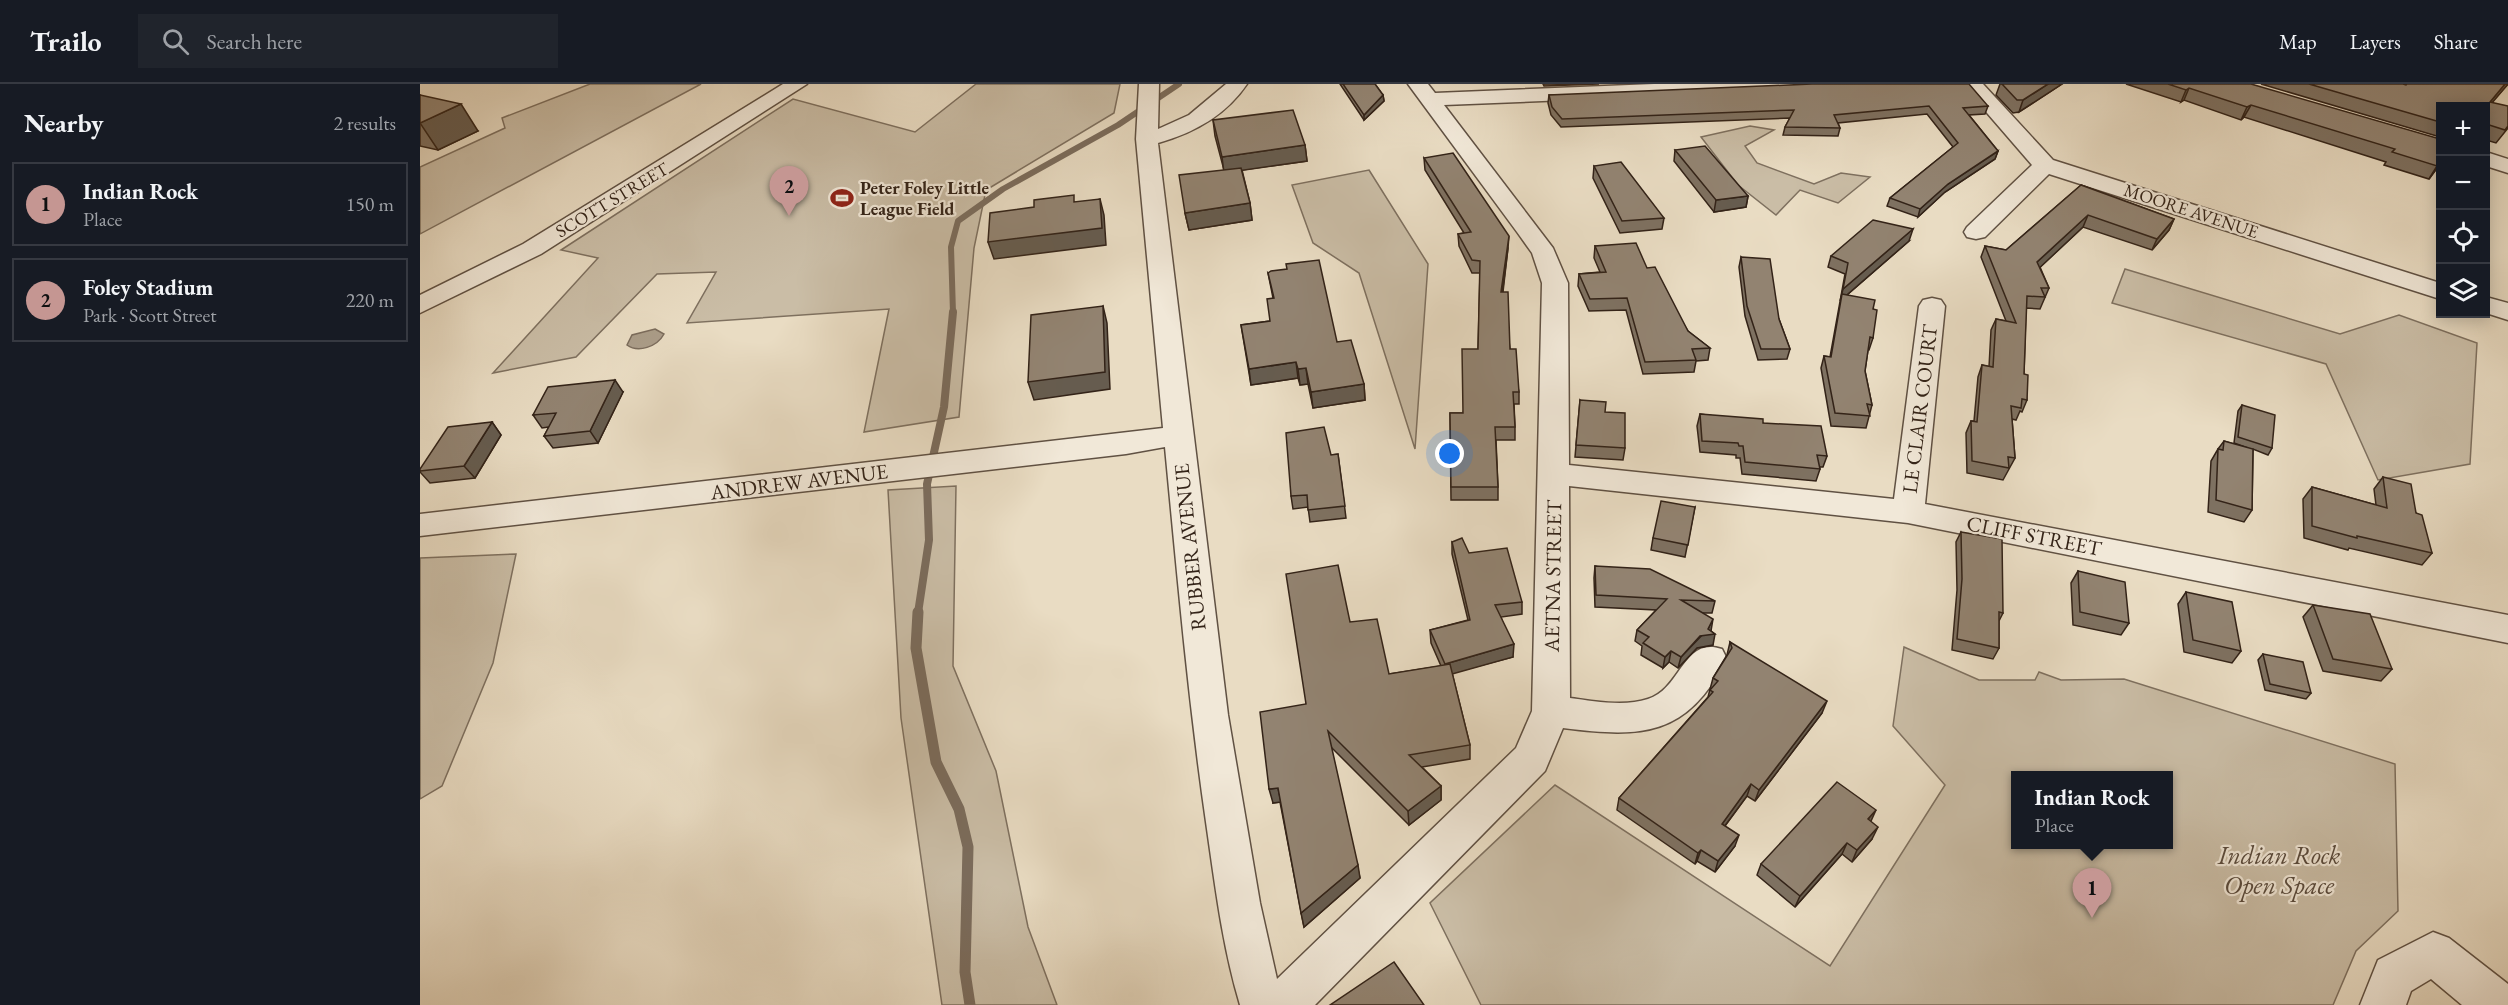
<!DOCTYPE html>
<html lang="en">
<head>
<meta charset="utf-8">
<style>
	body { margin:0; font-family:"EB Garamond",serif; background:#20242c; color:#f1f3f6 }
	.controls { position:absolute; right:18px; top:18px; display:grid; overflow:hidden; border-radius:0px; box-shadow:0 3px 15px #0003 }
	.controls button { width:54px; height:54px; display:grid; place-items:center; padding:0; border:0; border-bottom:2px solid #363941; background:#171b24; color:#f1f3f6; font:30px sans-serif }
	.you { position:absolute; left:1030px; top:370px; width:21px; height:21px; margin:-15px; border:4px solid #fff; border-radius:50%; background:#1a73e8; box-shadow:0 0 0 9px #1a73e833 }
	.badge { display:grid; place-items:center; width:39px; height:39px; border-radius:50%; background:#c59692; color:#111; font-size:20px; font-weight:700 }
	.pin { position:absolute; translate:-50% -50px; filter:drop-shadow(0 2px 3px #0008) }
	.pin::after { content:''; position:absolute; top:32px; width:21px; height:18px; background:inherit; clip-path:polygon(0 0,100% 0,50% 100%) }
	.popup { position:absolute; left:1591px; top:687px; width:162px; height:78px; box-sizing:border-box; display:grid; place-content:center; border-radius:0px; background:#171b24; filter:drop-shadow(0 2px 4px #0005); font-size:20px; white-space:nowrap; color:#9ea1a6 }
	.popup b { font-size:22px; color:#f1f3f6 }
	.popup::after { content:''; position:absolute; left:50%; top:100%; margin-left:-12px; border:12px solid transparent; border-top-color:#171b24 }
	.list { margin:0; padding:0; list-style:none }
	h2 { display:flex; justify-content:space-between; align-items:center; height:78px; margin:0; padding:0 24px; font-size:26px }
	h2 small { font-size:20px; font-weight:400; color:#9ea1a6 }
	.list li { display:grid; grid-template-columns:39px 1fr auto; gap:18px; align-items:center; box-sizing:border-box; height:84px; margin:0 12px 12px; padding:0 12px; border:2px solid #363941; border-radius:0px }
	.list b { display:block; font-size:22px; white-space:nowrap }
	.list p { margin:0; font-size:20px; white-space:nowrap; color:#9ea1a6 }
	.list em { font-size:20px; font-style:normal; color:#9ea1a6 }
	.icon { flex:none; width:33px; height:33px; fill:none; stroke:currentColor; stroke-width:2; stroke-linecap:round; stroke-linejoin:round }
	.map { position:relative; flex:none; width:2088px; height:921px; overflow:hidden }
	header { display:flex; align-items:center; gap:36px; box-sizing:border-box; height:84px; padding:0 30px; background:#171b24; border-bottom:2px solid #363941 }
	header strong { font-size:28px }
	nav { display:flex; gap:33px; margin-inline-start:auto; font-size:21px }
	.search { width:420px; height:54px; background:#20242c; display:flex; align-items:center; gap:15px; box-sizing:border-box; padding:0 21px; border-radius:0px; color:#9ea1a6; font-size:22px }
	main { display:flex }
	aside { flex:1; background:#171b24 }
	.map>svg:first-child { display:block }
	.green { fill:#cabda6; stroke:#7e705f; stroke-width:1.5; fill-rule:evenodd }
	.water { fill:#ab9d89; stroke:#7b6c5c; stroke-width:1.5 }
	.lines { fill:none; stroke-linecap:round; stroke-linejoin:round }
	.stream-far2 { stroke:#7b6c5c; stroke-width:6 }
	.stream-far1 { stroke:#7b6c5c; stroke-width:8 }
	.stream { stroke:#7b6c5c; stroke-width:11 }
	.minor-casing { stroke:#605143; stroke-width:3 }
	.minor { fill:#f1e8d8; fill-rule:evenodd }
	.wall { fill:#7e7161; stroke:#332318; stroke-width:1.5 }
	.shaded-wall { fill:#665c4f; stroke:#332318; stroke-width:1.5 }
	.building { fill:#928371; stroke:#332318; stroke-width:1.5 }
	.labels { text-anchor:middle; stroke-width:4.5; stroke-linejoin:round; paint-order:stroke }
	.far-poi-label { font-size:18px; font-weight:bold; fill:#332318; stroke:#f1e8d8; text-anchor:start }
	.far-street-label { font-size:18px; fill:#332318; stroke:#f1e8d8 }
	.street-label { font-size:21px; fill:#332318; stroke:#f1e8d8 }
	.near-park-label { font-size:26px; font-style:italic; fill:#594a3c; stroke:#f1e8d8 }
</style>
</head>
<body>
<header>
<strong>Trailo</strong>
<div class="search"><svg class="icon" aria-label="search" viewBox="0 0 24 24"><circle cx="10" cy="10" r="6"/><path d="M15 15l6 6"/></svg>Search here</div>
<nav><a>Map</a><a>Layers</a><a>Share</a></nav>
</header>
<main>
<aside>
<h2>Nearby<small>2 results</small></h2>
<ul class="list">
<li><span class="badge">1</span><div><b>Indian Rock</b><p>Place</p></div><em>150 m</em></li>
<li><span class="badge">2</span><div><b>Foley Stadium</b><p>Park · Scott Street</p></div><em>220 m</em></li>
</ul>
</aside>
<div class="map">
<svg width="2088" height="921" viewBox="0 0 2088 921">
	<rect width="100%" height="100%" fill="#e9dcc3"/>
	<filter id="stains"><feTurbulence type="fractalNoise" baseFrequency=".00333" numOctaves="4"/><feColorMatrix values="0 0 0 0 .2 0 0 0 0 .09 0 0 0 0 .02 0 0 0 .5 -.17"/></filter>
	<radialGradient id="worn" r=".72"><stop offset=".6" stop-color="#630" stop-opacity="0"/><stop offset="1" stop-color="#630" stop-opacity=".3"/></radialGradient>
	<g class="green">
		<polygon points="170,0 281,0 0,150 0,83 85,44 82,34"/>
		<polygon points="556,0 700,0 694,29 566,106 554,164 539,333 444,348 469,225 267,239 296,188 237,190 156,273 73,289 178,174 141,166 373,15 495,48"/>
		<polygon points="1330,42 1354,46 1325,62 1337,79 1394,100 1421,89 1450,93 1418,119 1380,106 1356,131 1318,101 1281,53"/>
		<polygon points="949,86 1008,180 995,365 939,189 893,159 872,101"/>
		<polygon points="1705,185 1920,250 1979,231 2057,259 2050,380 1958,396 1906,280 1692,219"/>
		<polygon points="536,402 533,582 576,687 608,843 637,921 522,921 481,634 468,406"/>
		<polygon points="96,470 73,579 22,702 0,715 0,474"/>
		<path d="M1484,563L1559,596H1615L1619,588L1641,596L1704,595L1975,680L1978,827L1936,867L1913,921H1061L1010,819L1135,701L1410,882L1525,701L1473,642ZM1596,692H1748V760H1596Z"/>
	</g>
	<path class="water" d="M235,245L244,250C237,263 218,269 207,261L212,251Z"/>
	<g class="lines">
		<polyline class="stream-far2" points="533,229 531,163 538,137 583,105 698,41 759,0"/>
		<polyline class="stream-far1" points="498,529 509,456 507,400 524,323 533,228"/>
		<polyline class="stream" points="498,528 496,564 516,678 539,725 548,763 545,888 550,921"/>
		<g class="minor-casing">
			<g id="minor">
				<polygon points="363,0 387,0 121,170 0,229 0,211 103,160"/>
				<path d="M719,0H739L738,45L769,31L806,0H827C806,31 774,49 738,59L808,631L840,819L857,895L1096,664L1112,627L1122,199L1112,169L1097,148L988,0H1008L1015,9L1234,0H1400L1397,4L1390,6L1024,21L1133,164L1148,199L1149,381L1474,415L1499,222L1503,216L1512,214L1521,216L1525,222L1505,420L2088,531V559L1488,439L1149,402L1150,614C1174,617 1204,623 1228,615C1262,604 1263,552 1302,565L1307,575C1266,653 1223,654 1143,644L1125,687L895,921H820C802,861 795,800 786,738C768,614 757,488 745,363L706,370L0,452V430L743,344L716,55Z"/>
				<polygon points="1542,0 1563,0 1633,76 2020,199 2020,215 1629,90 1565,153 1556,155 1547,153 1544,148 1547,143 1612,81"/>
				<polygon points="2066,68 2088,75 2088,89 2066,82"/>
				<polygon points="2066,213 2088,219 2088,236 2066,229"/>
				<polygon points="2013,848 2029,854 2088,900 2088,921 2042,921 2011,895 1991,907 1986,921 1940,921 1958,876"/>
			</g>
		</g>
		<use href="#minor" class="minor"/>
	</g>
	<g class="wall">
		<polygon points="920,0 955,0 963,11 964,17 944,36"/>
		<polygon points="1123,0 1179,0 1124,2"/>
		<polygon points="1580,0 1642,0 1599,28 1593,29 1576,11"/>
		<polygon points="1706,0 1831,0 2020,80 2009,95 1964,81 1966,78 1824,33 1821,36 1764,16 1761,18"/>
		<polygon points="1841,0 1983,0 1986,1 1987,0 2088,0 2072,18 2088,44 2076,59 2066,56 2066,22 2020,22 2020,53"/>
		<polygon points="0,11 58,47 18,66 0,62"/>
		<polygon points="1129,11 1568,22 1565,30 1549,31 1578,67 1575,75 1525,108 1498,133 1467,122 1470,114 1533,63 1507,30 1418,39 1420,44 1418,52 1363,51 1365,43 1370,34 1141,43 1131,31 1128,19"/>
		<polygon points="793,36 885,61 887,77 822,86 830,119 832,136 769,146 765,129 804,86 795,52"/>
		<polygon points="1255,66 1328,112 1326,123 1294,128 1254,77"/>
		<polygon points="1004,74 1088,164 1083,208 1090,265 1099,308 1099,320 1094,320 1095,343 1095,356 1076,356 1078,403 1078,416 1031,416 1030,329 1043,329 1058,265 1060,189 1052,189 1039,162 1038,150 1044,149 1005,86"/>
		<polygon points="1174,82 1244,134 1242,145 1200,149 1173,94"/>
		<polygon points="1661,101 1754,135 1749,146 1732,166 1663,143 1620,183 1629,204 1620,225 1606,224 1604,290 1607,316 1602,328 1600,327 1596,336 1592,335 1595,374 1583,396 1547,389 1546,349 1551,337 1554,337 1558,293 1562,281 1569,283 1571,246 1576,235 1586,237 1561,173 1565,162 1586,166"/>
		<polygon points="1489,157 1427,211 1453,225 1453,254 1449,266 1448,266 1445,287 1452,321 1446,344 1411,342 1401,284 1404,272 1410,273 1425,190 1408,183 1411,172"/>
		<polygon points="1175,162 1227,184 1268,247 1290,264 1288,276 1276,277 1274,288 1223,290 1206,226 1169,227 1158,202 1159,190 1180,188 1174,174"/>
		<polygon points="1321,173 1359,235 1370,265 1367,275 1338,276 1325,232 1319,183"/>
		<polygon points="848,189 917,258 944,300 945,316 893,324 888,300 880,301 878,294 831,301 821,241 850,237 853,214"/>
		<polygon points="203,308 178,359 133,364 124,352 129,343 122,344 113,331"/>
		<polygon points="1160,316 1205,364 1203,376 1155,373"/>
		<polygon points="1822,321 1852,364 1848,371 1833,365 1832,426 1824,438 1788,428 1791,377 1798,365 1804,357 1828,364 1814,359 1818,327"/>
		<polygon points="1280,330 1343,339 1407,372 1403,383 1399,383 1400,385 1396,397 1322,390 1320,374 1316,374 1316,371 1280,368 1277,342"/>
		<polygon points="72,338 81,351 55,394 10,399 0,388 0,385"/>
		<polygon points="918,370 926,434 890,438 888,423 873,425 871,412 911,371"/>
		<polygon points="1963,393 1996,429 2012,469 2002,481 1929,464 1928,466 1884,454 1883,415 1892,403 1956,421 1954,405"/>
		<polygon points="1275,423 1265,473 1231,466 1233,454"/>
		<polygon points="1541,448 1583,529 1579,537 1579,564 1573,575 1532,566 1537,506 1536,458"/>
		<polygon points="1032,458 1049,469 1102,518 1102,530 1081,533 1093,573 1032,589 1050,661 1050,675 1002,683 1021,702 1021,716 989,741 911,663 940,794 884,843 860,718 853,719 886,620 930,538 969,590 1021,582 1011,559 1010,546 1048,536 1032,470"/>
		<polygon points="1175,482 1295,517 1292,529 1282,529 1291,547 1293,561 1277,564 1258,584 1249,578 1243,584 1221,571 1222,562 1215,557 1217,546 1236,526 1175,523 1174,494"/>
		<polygon points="1658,487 1709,539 1701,551 1653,541 1651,499"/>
		<polygon points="1766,508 1821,567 1812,579 1764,568 1758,520"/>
		<polygon points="1893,521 1972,585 1961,597 1903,587 1883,533"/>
		<polygon points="1310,558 1402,629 1335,717 1327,712 1305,742 1315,762 1295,788 1277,777 1275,780 1197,726 1199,714 1288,613 1293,594 1307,571"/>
		<polygon points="1843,570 1891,609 1886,615 1845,606 1838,576"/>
		<polygon points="1450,738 1452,755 1432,778 1422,770 1375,823 1337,791 1341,780"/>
	</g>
	<g class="shaded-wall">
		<polygon points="1628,0 1642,0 1599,28 1603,16"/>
		<polygon points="2085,0 2088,0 2066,26 2070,18"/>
		<polygon points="1769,4 1764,16 1761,18 1766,6"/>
		<polygon points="963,11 964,17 944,36 944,31"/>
		<polygon points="41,20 58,47 18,66 0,39"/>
		<polygon points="1831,21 1824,33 1821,36 1827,23"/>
		<polygon points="885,61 887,77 804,89 802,73"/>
		<polygon points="1578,67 1575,75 1525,108 1498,133 1500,125 1528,100"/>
		<polygon points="2020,78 2020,80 2009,95 2017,82"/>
		<polygon points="1328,112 1326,123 1294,128 1296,116"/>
		<polygon points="680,115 684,131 686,161 574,175 568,158"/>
		<polygon points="830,119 832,136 769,146 765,129"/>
		<polygon points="1668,131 1663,143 1613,190 1617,178"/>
		<polygon points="1754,135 1749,146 1732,166 1737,155"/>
		<polygon points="1493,145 1489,157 1421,216 1422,210 1420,217 1423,205"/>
		<polygon points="1089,152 1088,164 1081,220 1081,208"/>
		<polygon points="683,222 687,239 690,305 614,316 608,298"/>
		<polygon points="876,278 878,294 831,301 829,285"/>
		<polygon points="886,284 888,300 880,301 878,285"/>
		<polygon points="195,296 203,308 178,359 170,347"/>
		<polygon points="944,300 945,316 893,324 891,308"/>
		<polygon points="72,338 81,351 55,394 44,382"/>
		<polygon points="1293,535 1291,547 1295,550 1293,561 1277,564 1258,584 1261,573 1288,545"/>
		<polygon points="1094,560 1093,573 1025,592 1025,580"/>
		<polygon points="1251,567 1249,578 1243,584 1245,573"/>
		<polygon points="1407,617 1402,629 1335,717 1339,706"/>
		<polygon points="1331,700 1327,712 1298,751 1302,740"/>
		<polygon points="1021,702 1021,716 989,741 988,727"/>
		<polygon points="858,704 861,718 853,719 849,705"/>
		<polygon points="1456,726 1451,737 1442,747 1448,735"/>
		<polygon points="1458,743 1452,755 1432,778 1437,766"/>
		<polygon points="1319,751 1315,762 1295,788 1298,777"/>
		<polygon points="1427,759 1422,770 1375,823 1380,812"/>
		<polygon points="1281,766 1277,777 1275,780 1278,769"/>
		<polygon points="938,781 940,794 884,843 881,829"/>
	</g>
	<g class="building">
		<polygon points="923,0 955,0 963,11 944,31"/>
		<polygon points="1392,0 1549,0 1568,22 1543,24 1578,67 1528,100 1500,125 1470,114 1538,59 1509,22 1414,31 1420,44 1365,43 1374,26 1142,35 1132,23 1129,11"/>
		<polygon points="1582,0 1628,0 1603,16 1597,16"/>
		<polygon points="1748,0 1831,0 2020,55 2020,78 2017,82 1972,68 1975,65 1831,21 1827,23 1769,4 1766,6"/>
		<polygon points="1889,0 1983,0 1986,1 1987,0 2085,0 2070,18 2088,22 2088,42 2085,46 2066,40 2066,22 2020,22 2020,38"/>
		<polygon points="0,11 41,20 0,39"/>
		<polygon points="873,26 885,61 802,73 793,36"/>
		<polygon points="1285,62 1328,112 1296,116 1255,66"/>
		<polygon points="1033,69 1089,152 1081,208 1088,208 1090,265 1096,265 1099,308 1093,308 1095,343 1075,343 1078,403 1031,403 1030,329 1043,329 1042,265 1058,265 1060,177 1052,176 1038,150 1051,148 1004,74"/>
		<polygon points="1201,78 1244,134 1202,137 1174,82"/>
		<polygon points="821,84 830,119 765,129 759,91"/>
		<polygon points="1661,101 1754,135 1737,155 1668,131 1617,178 1629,204 1621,204 1625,213 1607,212 1604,290 1608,291 1607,316 1602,315 1601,324 1591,322 1595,374 1588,373 1589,384 1552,377 1551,337 1557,338 1562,281 1573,283 1576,235 1596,239 1565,162 1586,166"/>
		<polygon points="654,111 654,118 680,115 682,144 568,158 570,129 614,123 614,116"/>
		<polygon points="1453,136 1493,145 1423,205 1428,179 1411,172"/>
		<polygon points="1216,159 1227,184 1235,183 1268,247 1290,264 1272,265 1276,276 1225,278 1207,214 1170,215 1159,190 1186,188 1175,162"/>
		<polygon points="1321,173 1350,175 1359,235 1370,265 1341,265 1327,222"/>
		<polygon points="899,176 917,258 931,256 944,300 891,308 886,284 878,285 876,278 829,285 821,241 850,237 847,215 854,214 848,189 851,187 867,185 866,180"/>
		<polygon points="1422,210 1455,216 1453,225 1457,226 1453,254 1450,253 1445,287 1452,321 1447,320 1450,332 1415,329 1404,272 1411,273"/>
		<polygon points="683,222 685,288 608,298 611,231"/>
		<polygon points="195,296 170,347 124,352 136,329 113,331 128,303"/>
		<polygon points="1160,316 1186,318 1185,328 1205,329 1205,364 1156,361"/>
		<polygon points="1822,321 1855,331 1852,364 1818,353"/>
		<polygon points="1280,330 1343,335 1343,339 1401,342 1407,372 1397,371 1400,385 1325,378 1323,362 1319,362 1318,359 1282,357"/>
		<polygon points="72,338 44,382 0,387 0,385 28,343"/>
		<polygon points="904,343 911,371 918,370 925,422 888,426 887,411 871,412 866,349"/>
		<polygon points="1804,357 1833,365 1832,426 1796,416 1798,365 1803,366"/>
		<polygon points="1963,393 1991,400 1996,429 2002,431 2012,469 1937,452 1937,454 1892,442 1892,403 1967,424"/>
		<polygon points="1241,417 1275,423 1268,461 1233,454"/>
		<polygon points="1541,448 1582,455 1583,529 1579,528 1579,564 1537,555 1542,495"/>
		<polygon points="1042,454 1049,469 1087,464 1102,518 1075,521 1094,560 1025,580 1010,546 1050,536 1032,458"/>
		<polygon points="918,481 930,538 957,535 969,590 1030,580 1050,661 989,671 1021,702 988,727 908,647 938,781 881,829 858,704 849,705 840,628 886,620 866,490"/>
		<polygon points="1175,482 1230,485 1295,517 1261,516 1293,535 1288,545 1295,550 1280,552 1261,573 1251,567 1245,573 1223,559 1229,553 1217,546 1247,515 1176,511"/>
		<polygon points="1658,487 1705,498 1709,539 1660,528"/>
		<polygon points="1766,508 1812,518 1821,567 1773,556"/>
		<polygon points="1893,521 1950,530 1972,585 1913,575"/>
		<polygon points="1310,558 1407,617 1339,706 1331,700 1302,740 1319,751 1298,777 1281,766 1278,769 1199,714 1293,608 1290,606 1298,597 1293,594 1312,564"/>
		<polygon points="1843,570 1883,578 1891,609 1850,600"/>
		<polygon points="1417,698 1456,726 1448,735 1458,743 1437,766 1427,759 1380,812 1341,780"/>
		<polygon points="974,878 1004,921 910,921"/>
	</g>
	<defs>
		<g id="stadium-bare" transform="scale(1.8)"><path d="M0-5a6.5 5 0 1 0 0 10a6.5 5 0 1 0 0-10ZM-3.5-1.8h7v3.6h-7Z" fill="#8f2418" stroke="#f1e8d8" stroke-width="2.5" paint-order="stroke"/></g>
	</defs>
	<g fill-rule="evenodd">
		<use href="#stadium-bare" x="422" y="114"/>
	</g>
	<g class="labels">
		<g class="far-poi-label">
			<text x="440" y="110">Peter Foley Little<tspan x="440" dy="21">League Field</tspan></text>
		</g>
		<g class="far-street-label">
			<text transform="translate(192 116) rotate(-31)" y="6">SCOTT STREET</text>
			<text transform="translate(1771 127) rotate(18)" y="6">MOORE AVENUE</text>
		</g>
		<g class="street-label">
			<text transform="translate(1500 325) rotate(-83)" y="7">LE CLAIR COURT</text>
			<text transform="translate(379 398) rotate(-7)" y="7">ANDREW AVENUE</text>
			<text transform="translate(1614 452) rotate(11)" y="7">CLIFF STREET</text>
			<text transform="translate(770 463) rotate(-96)" y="7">RUBBER AVENUE</text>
			<text transform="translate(1133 492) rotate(-89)" y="7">AETNA STREET</text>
		</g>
		<g class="near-park-label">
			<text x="1859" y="780">Indian Rock<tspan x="1859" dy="30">Open Space</tspan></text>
		</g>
	</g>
	<rect width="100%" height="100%" filter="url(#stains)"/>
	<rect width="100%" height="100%" fill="url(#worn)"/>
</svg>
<div class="controls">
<button>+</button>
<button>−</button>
<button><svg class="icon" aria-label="locate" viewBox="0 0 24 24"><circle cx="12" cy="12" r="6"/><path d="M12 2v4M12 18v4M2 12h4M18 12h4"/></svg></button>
<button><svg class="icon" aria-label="layers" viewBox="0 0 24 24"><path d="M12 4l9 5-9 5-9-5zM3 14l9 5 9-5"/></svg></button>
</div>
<div class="you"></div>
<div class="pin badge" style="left:1672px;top:834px">1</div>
<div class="popup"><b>Indian Rock</b>Place</div>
<div class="pin badge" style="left:369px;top:132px">2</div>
</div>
</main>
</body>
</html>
